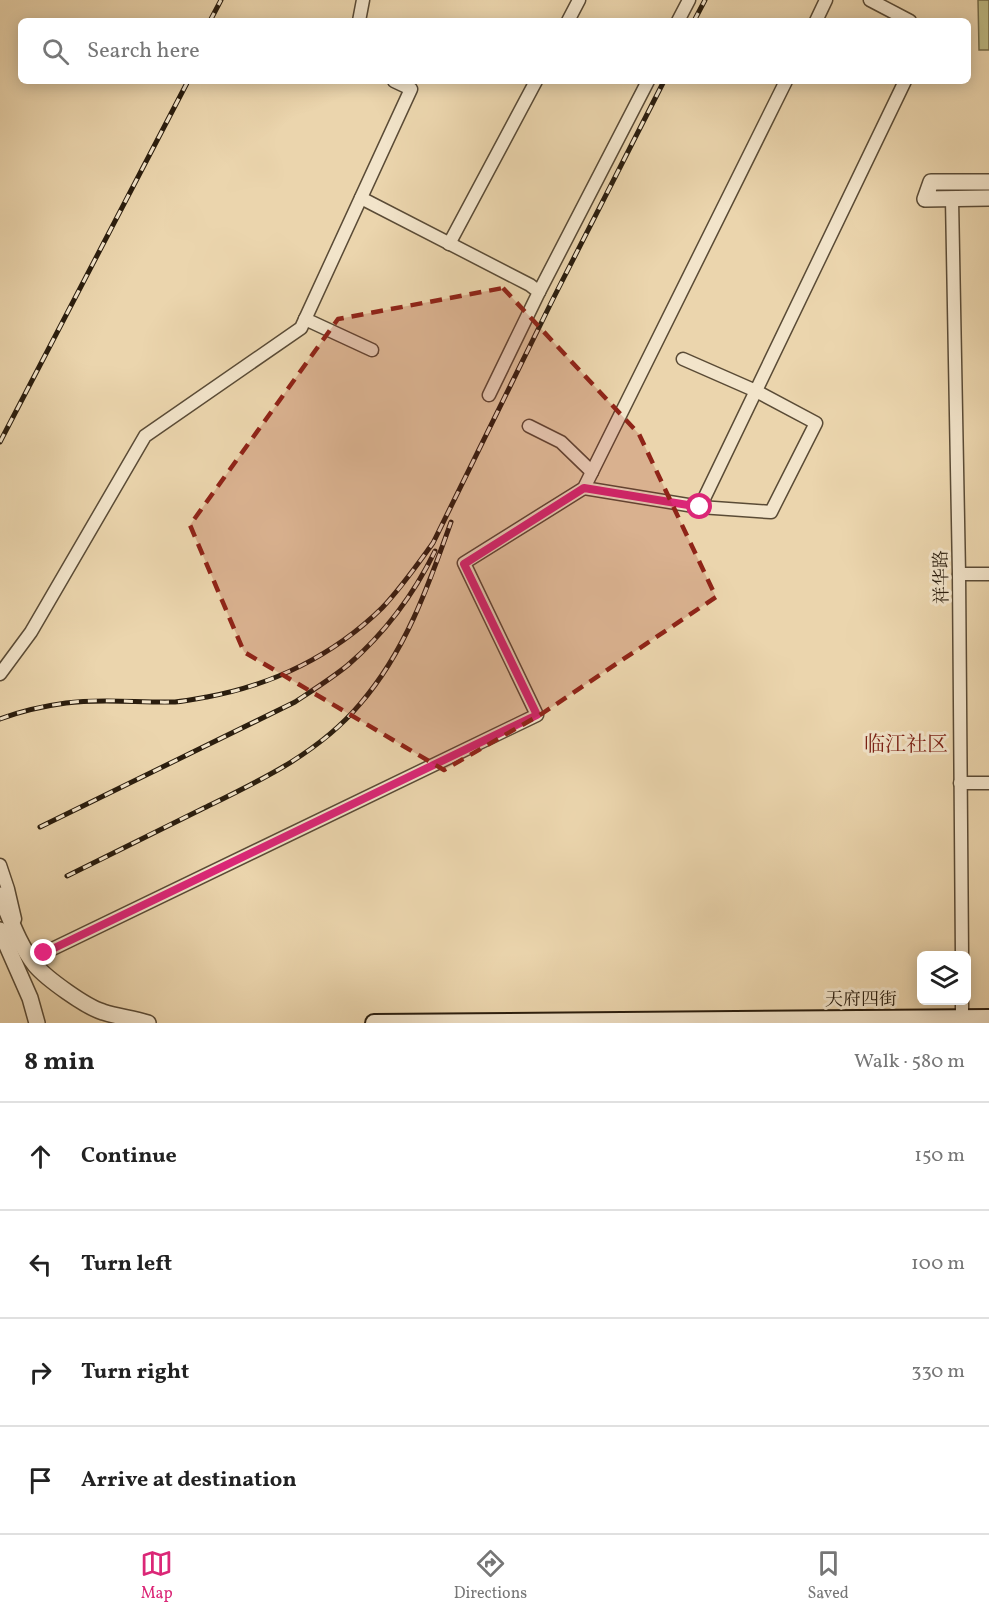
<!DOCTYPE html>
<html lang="en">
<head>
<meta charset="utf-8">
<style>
	body { margin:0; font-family:Vollkorn,"Noto Serif SC",serif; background:#f6f6f6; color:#222 }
	.controls { position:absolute; right:18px; bottom:18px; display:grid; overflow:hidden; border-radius:9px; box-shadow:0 3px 15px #0003 }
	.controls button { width:54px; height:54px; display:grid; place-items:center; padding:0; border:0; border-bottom:2px solid #e0e0e0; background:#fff; color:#222; font:30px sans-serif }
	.stop { position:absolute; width:18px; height:18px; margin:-14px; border:4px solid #db2777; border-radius:50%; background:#fff }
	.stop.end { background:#db2777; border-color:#fff; box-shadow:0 2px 6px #0008 }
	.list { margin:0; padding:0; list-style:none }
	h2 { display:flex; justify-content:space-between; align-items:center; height:78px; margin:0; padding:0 24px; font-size:26px }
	h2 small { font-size:20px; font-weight:400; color:#767676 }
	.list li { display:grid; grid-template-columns:39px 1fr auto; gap:18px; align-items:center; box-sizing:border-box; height:108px; padding:0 24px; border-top:2px solid #e0e0e0 }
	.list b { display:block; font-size:22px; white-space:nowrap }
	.list em { font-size:20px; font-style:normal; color:#767676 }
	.icon { flex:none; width:33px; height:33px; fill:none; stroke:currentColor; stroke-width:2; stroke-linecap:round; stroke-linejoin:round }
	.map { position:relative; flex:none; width:989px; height:1023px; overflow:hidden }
	.search { position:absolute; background:#fff; box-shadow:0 3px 15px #0003; left:18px; right:18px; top:18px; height:66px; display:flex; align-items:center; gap:15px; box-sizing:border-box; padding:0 21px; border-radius:9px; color:#767676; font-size:22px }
	.sheet { height:510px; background:#fff }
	nav { display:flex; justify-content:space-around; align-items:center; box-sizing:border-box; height:84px; border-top:2px solid #e0e0e0; background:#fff; font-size:16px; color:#767676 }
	nav a { display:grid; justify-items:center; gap:3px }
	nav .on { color:#db2777 }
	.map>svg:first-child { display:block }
	.green { fill:#bebb85; stroke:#746c4a; stroke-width:1.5 }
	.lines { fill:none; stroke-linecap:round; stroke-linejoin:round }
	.minor-casing { stroke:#5a4b36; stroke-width:15 }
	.tertiary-casing { stroke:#5a4b36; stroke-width:18 }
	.secondary-casing { stroke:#2a1d0e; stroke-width:20 }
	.minor { stroke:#f2e4ca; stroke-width:12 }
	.tertiary { stroke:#f2e4ca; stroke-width:15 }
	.secondary { stroke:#f2e4ca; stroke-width:16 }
	.rail-casing { stroke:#2a1d0e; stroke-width:5 }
	.rail { stroke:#f2e4ca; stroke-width:3; stroke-dasharray:9; stroke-linecap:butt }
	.route { stroke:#db2777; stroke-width:8 }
	.marked { fill:#8f2418; fill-opacity:0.2; stroke:#8f2418; stroke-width:4.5; stroke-dasharray:12 8; stroke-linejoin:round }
	.labels { text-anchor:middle; stroke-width:6; stroke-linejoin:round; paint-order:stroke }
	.street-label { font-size:18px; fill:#2a1d0e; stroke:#f2e4ca }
	.quarter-label { font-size:21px; fill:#7a1f14; stroke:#f2e4ca }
</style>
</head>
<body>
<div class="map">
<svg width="989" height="1023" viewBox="0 0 989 1023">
	<rect width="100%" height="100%" fill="#ebd5ad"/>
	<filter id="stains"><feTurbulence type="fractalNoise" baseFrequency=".00333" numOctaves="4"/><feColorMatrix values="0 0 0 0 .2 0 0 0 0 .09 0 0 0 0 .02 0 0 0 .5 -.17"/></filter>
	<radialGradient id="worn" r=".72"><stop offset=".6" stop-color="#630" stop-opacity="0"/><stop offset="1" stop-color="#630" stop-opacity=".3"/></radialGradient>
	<polygon class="green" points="978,0 989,0 989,50 979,50"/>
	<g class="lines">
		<g class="minor-casing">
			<g id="minor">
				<polyline points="870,0 910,21"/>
				<polyline points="359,21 363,0"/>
				<polyline points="568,21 579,0"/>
				<polyline points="678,21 689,0"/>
				<polyline points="816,21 826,0"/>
				<polyline points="361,198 530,285 539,292 489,395"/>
				<polyline points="952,199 959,574 962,956"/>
				<polyline points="449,244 536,81"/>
				<polyline points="539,292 648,81"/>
				<polyline points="305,319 372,350"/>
				<polyline points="683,359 756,391 816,423 771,512 700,507"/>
				<polyline points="529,426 561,442 592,472"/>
				<polyline points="584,488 700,507 905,81"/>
				<polyline points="959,574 989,574"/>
				<polyline points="0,674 31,632 145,436 301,328 411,89 394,81"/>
				<polyline points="960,783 989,783"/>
				<polyline points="0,865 8,889 15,919"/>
				<polyline points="36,966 44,953 537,715 464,563 584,488 786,81"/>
				<polyline points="962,1000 962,1018"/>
			</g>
		</g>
		<g class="tertiary-casing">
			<g id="tertiary">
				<polyline points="989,182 931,182 925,199 989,198"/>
				<path d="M0,895C10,918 19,945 35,965C47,979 86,1007 103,1012C118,1017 133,1018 148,1023"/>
				<polyline points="0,930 30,998 37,1023"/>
			</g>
		</g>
		<g class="secondary-casing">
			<polyline id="secondary" points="374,1023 989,1018"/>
		</g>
		<use href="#minor" class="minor"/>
		<use href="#tertiary" class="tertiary"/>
		<use href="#secondary" class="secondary"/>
		<g class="rail-casing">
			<g id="rail">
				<polyline points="210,21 221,0"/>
				<polyline points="694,21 705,0"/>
				<polyline points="0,442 188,81"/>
				<path d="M0,719C21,711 44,706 66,703C101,698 140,703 175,702C186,701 196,699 207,697C273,685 334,655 382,608C401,588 417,565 433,543L553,299L664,81"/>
				<path d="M40,827L295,702C313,690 332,678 348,665C385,633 414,594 435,551"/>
				<path d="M67,876C112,854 157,831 202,809C259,781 318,754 360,704C405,652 428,587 451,522"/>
			</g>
		</g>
		<use href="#rail" class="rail"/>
	</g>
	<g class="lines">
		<polyline class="route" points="44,953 537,715 464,564 584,488 700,507"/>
	</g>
	<path class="marked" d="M503,288L639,434L716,597L543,713L444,770L244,652L190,525L338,319Z"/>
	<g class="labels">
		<g class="street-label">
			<text transform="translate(941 577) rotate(-91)" y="6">祥华路</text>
			<text x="861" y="1005">天府四街</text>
		</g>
		<g class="quarter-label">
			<text x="906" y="751">临江社区</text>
		</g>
	</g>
	<rect width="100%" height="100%" filter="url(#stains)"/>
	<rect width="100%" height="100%" fill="url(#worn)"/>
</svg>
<div class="controls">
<button><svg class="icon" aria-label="layers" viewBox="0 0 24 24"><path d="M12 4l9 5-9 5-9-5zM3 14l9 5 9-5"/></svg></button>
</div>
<div class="stop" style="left:700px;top:507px"></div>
<div class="stop end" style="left:44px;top:953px"></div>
<div class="search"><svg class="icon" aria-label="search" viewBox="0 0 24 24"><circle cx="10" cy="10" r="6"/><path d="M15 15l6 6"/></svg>Search here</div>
</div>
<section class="sheet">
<h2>8 min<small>Walk · 580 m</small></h2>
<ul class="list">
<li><svg class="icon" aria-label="ahead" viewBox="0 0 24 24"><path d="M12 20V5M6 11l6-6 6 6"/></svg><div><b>Continue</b></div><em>150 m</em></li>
<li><svg class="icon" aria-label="left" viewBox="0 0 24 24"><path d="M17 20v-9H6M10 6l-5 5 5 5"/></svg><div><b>Turn left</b></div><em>100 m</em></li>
<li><svg class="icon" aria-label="right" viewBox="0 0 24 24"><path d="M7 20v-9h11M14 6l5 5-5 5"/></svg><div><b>Turn right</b></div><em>330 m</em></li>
<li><svg class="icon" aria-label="arrive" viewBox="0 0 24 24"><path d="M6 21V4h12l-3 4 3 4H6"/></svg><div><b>Arrive at destination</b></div></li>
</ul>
</section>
<nav>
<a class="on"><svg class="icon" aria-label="map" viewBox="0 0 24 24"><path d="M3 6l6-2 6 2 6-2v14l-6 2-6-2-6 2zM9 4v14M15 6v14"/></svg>Map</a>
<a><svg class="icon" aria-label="directions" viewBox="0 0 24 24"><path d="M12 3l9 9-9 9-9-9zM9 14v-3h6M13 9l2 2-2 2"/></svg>Directions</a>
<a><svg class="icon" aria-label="saved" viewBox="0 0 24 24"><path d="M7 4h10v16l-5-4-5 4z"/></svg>Saved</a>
</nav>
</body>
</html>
